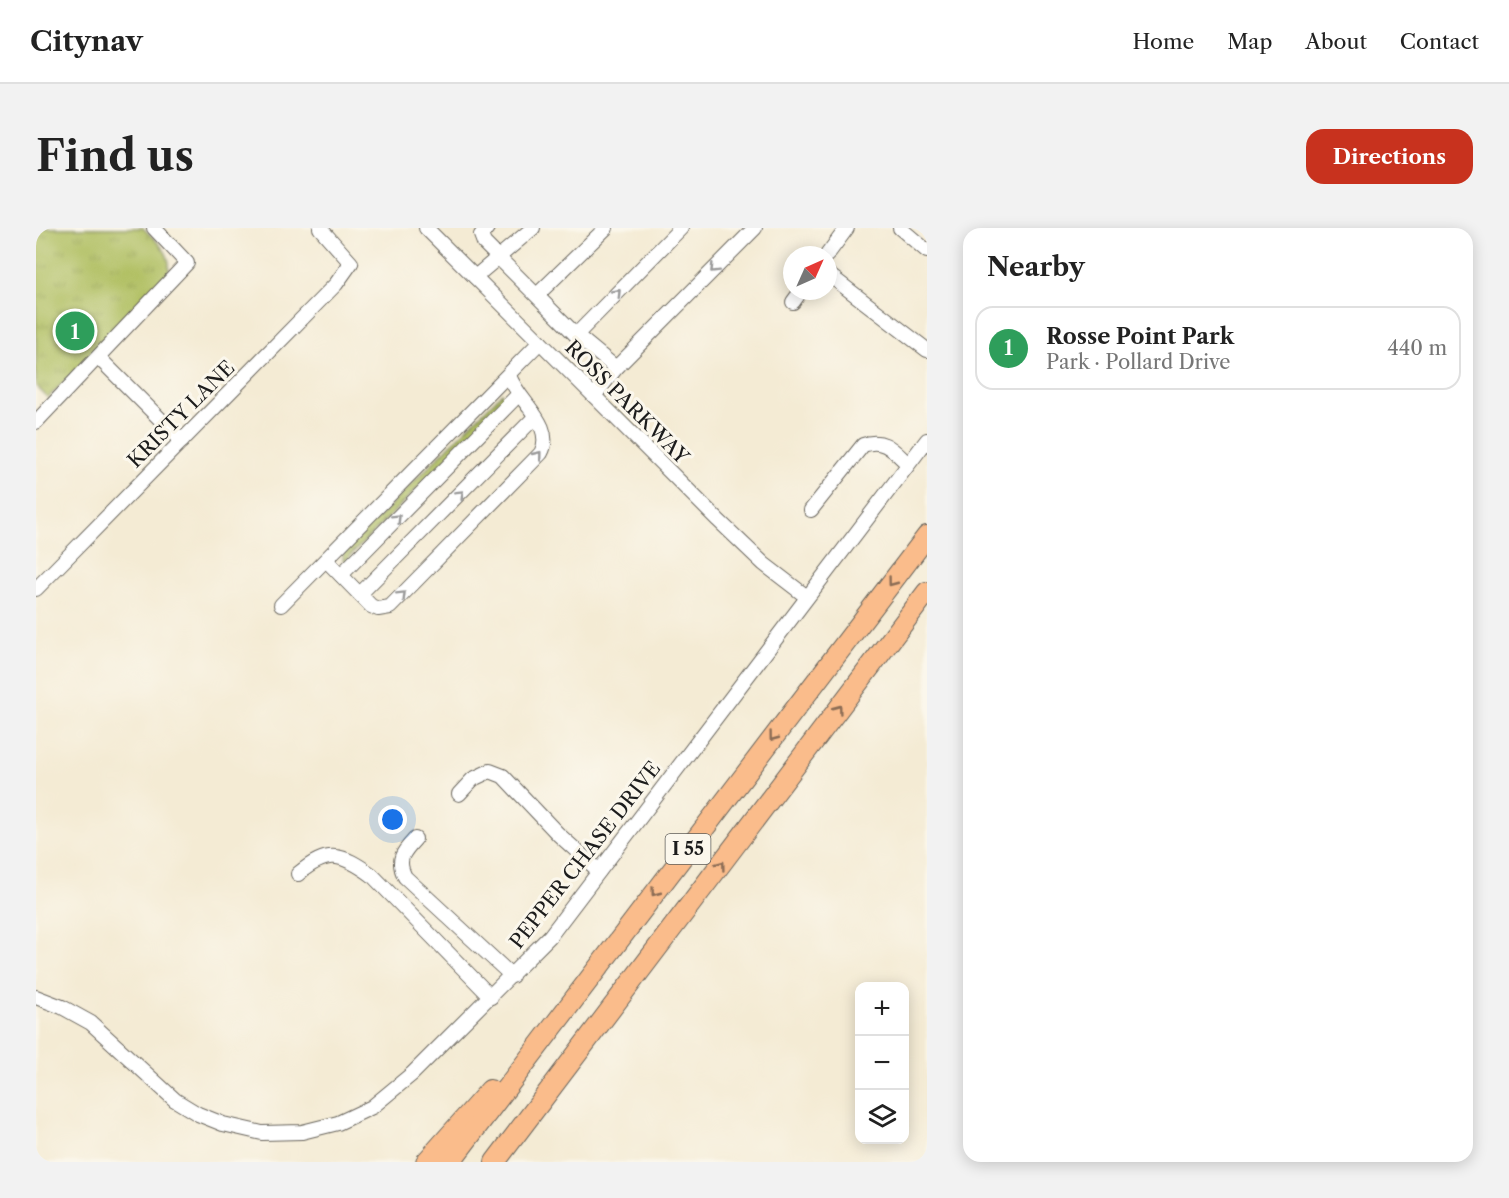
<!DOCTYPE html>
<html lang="en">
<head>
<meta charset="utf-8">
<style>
	body { margin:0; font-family:"Libre Caslon Text",serif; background:#f2f2f2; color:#222 }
	.controls { position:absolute; right:18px; bottom:18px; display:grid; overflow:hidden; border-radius:12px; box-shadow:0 3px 15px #0003 }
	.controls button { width:54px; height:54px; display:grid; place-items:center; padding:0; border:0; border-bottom:2px solid #e0e0e0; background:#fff; color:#222; font:30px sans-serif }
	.compass { position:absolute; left:747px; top:18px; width:54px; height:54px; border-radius:50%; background:#fff; box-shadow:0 3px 15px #0003; rotate:45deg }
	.you { position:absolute; left:357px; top:592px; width:21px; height:21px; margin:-15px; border:4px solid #fff; border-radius:50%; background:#1a73e8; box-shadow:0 0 0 9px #1a73e833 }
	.badge { display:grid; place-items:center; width:39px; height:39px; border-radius:50%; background:#c8321e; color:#fff; font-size:20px; font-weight:700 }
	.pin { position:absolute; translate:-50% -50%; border:3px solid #fff; box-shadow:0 2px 6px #0006 }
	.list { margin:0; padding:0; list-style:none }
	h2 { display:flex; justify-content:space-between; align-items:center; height:78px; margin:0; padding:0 24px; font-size:26px }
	h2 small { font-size:20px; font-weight:400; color:#767676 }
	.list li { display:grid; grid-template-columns:39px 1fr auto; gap:18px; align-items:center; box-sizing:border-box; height:84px; margin:0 12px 12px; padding:0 12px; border:2px solid #e0e0e0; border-radius:18px }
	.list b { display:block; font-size:22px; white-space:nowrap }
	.list p { margin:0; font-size:20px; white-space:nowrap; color:#767676 }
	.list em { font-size:20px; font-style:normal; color:#767676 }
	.icon { flex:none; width:33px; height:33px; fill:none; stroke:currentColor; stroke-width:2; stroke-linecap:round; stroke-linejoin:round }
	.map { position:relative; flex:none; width:891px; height:934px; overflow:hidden; border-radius:18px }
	header { display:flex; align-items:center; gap:36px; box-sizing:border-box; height:84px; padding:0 30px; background:#fff; border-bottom:2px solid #e0e0e0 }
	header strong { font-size:28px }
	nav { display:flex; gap:33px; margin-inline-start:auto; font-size:21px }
	.intro { display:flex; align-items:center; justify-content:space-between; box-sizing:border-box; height:144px; padding:0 36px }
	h1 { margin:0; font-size:42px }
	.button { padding:15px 27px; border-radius:18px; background:#c8321e; color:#fff; font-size:21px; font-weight:700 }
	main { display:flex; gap:36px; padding:0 36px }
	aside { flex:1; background:#fff; border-radius:18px; box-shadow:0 3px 15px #0003 }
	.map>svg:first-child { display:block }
	.grass { fill:url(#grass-tufts); stroke:#666e40; stroke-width:1.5 }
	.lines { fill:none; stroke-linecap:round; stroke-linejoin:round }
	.minor-casing { stroke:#68645c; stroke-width:16 }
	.highway-casing { stroke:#68645c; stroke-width:22 }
	.minor { stroke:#fff; stroke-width:14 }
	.highway { stroke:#fabc8b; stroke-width:20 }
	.oneway { stroke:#999 }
	.oneway2 { stroke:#8b6c54 }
	.labels { text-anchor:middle; stroke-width:6; stroke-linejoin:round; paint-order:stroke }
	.shield { fill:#fbf7ec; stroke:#5f5e5a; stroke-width:1.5 }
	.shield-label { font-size:18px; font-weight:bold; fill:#1c1c1c }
	.street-label { font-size:20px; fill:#1c1c1c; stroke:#fbf7ec }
</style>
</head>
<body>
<header>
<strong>Citynav</strong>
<nav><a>Home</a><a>Map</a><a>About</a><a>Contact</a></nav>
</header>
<div class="intro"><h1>Find us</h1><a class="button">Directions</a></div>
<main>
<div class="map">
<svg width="891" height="934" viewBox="0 0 891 934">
	<defs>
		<pattern id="grass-tufts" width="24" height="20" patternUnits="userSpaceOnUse" patternTransform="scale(1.5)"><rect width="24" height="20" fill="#b1c063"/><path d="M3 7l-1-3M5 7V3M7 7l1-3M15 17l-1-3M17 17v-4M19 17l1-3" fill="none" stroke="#98a455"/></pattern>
	</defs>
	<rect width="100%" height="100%" fill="#fbf7ec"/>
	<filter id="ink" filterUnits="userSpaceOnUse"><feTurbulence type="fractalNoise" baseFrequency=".0167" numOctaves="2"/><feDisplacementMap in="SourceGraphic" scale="12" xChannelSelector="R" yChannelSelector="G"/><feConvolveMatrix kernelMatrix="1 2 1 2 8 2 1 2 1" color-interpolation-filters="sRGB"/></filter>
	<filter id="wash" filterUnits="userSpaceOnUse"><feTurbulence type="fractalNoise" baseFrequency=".008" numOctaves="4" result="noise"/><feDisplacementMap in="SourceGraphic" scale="24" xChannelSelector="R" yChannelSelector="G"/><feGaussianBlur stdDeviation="1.35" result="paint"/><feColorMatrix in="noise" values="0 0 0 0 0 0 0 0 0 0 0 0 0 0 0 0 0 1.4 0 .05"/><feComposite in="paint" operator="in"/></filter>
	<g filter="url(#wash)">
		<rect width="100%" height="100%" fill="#f4ebd4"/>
		<g class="grass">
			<path d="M0,0H107C122,15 138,25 132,48L12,170L0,158Z"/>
			<polygon points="466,165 469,172 309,333 307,332 307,325"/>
		</g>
	</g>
	<g filter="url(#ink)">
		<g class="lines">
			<g class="minor-casing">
				<g id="minor">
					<polyline points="390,0 682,292 728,336 771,369"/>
					<polyline points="451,0 445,7 448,15 540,107 580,140"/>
					<polyline points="864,0 891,23"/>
					<polyline points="791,27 811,0"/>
					<polyline points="792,46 891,122"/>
					<polyline points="439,49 497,0"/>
					<polyline points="501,67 570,0"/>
					<polyline points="757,74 765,63"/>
					<polyline points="540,107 645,0"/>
					<polyline points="63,130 146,213"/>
					<polyline points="558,168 580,140 719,0"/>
					<polyline points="0,194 151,35 118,0"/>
					<path d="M775,282L827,217C848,209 858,223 872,236"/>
					<path d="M291,333L335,378L342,381L354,379L505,225C520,197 481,173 473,147"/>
					<polyline points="305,347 482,167"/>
					<polyline points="0,361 300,56 315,35 284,0"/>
					<polyline points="324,366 499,189"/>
					<polyline points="245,377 504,114"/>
					<polyline points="423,566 437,551 454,543 467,548 522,606 563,643"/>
					<path d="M379,611C367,624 360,632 369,649L476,748"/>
					<path d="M262,646C292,621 305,625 336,647L455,769"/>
					<polyline points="0,769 26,779 55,795 139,872 162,886 187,896 226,905 266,904 302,895 336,879 376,846 514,708 891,212"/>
				</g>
			</g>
			<g class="highway-casing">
				<g id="highway">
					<polyline points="390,934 454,862"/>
					<polyline points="414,934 891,308"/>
					<polyline points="459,934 891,364"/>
				</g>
			</g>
			<use href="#minor" class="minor"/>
			<use href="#highway" class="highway"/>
		</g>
		<defs><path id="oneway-chevron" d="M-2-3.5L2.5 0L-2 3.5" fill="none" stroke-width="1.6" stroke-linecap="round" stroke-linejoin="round" transform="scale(1.5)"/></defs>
		<g class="oneway">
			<use href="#oneway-chevron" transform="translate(678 41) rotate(135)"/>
			<use href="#oneway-chevron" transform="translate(581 65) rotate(-46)"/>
			<use href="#oneway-chevron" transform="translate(502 227) rotate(-51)"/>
			<use href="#oneway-chevron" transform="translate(424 266) rotate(-45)"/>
			<use href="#oneway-chevron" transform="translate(361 290) rotate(-45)"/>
			<use href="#oneway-chevron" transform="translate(366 367) rotate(-45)"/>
		</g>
		<g class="oneway2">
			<use href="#oneway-chevron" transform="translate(856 354) rotate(127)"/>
			<use href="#oneway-chevron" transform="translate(802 481) rotate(-53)"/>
			<use href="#oneway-chevron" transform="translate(737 509) rotate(127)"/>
			<use href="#oneway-chevron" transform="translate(685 637) rotate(-53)"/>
			<use href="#oneway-chevron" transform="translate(619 664) rotate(127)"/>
		</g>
	</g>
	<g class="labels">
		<rect class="shield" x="629.5" y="606" width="45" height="30" rx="4.5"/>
		<g class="shield-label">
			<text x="652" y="627">I 55</text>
		</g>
		<g class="street-label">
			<text transform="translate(591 174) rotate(45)" y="7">ROSS PARKWAY</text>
			<text transform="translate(145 186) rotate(-45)" y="7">KRISTY LANE</text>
			<text transform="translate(549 627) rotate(-52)" y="7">PEPPER CHASE DRIVE</text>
		</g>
	</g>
</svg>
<div class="controls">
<button>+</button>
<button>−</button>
<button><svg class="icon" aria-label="layers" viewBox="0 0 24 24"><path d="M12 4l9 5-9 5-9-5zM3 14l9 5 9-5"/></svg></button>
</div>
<svg class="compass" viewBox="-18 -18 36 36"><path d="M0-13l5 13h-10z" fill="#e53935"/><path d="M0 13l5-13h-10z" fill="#767676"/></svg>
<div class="you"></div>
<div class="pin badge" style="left:39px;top:103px;background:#2e9e5b">1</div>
</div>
<aside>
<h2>Nearby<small></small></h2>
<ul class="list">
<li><span class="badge" style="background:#2e9e5b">1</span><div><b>Rosse Point Park</b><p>Park · Pollard Drive</p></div><em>440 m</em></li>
</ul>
</aside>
</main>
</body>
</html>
